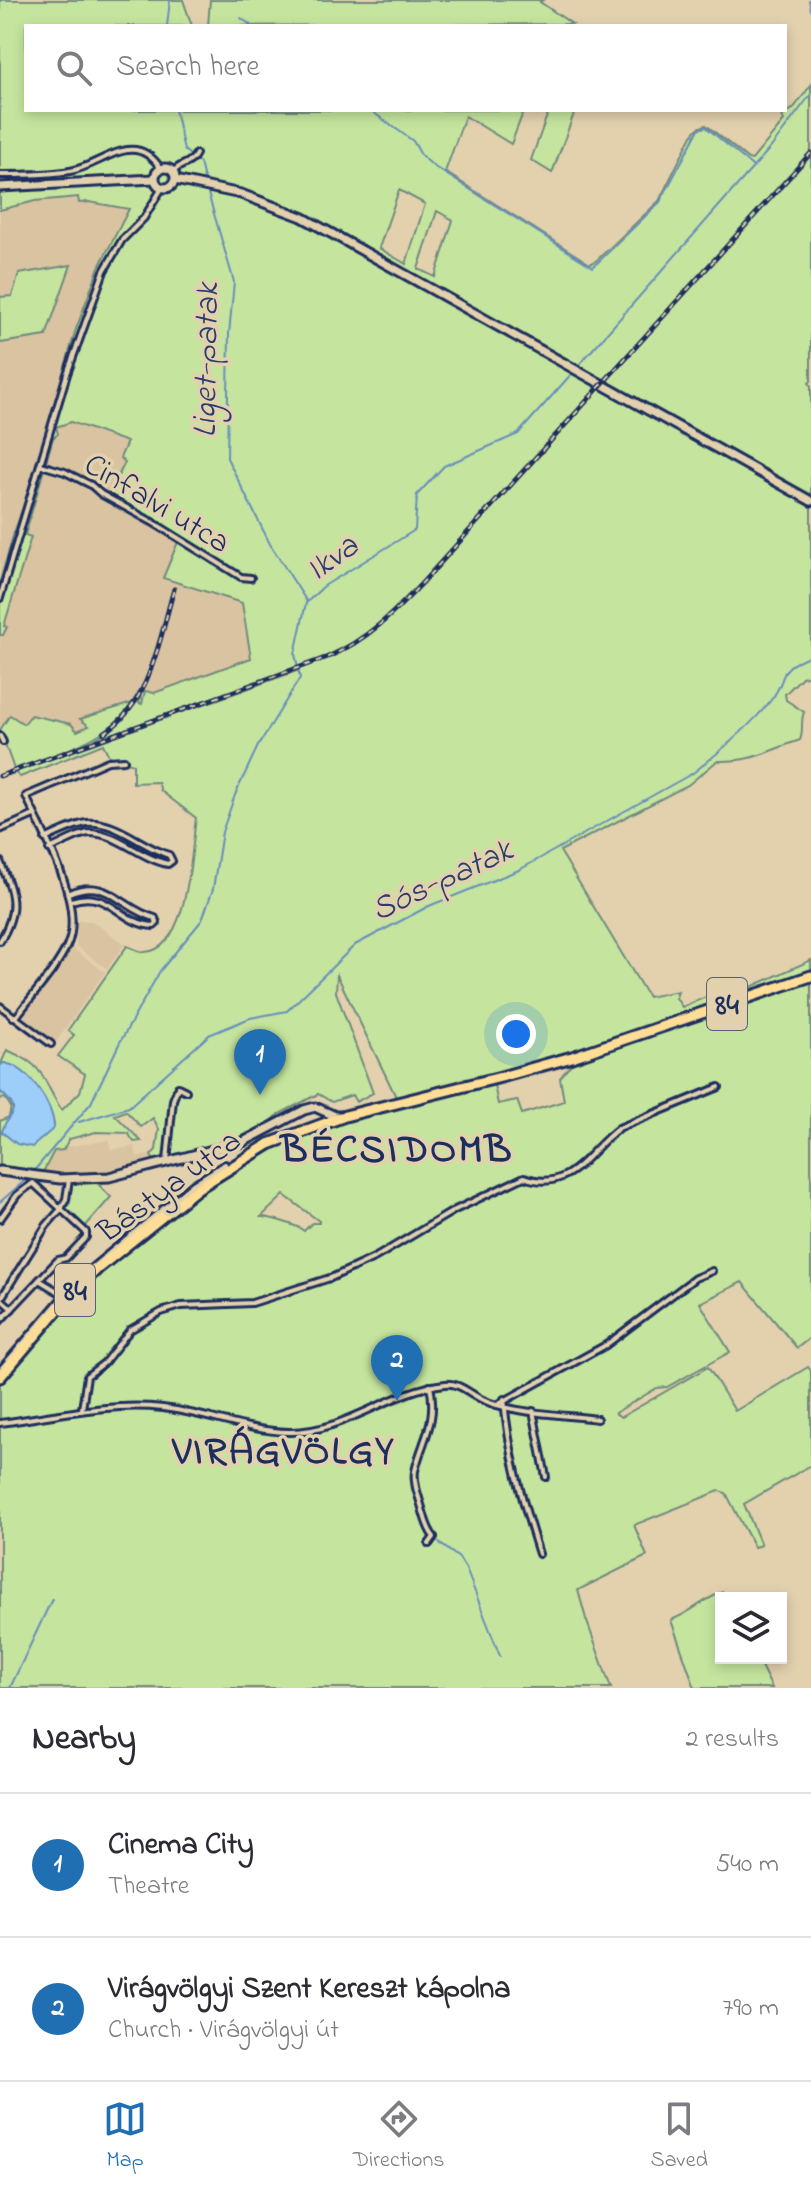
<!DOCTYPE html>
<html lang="en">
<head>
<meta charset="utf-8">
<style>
	body { margin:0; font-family:"Indie Flower",sans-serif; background:#f7f7f7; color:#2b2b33 }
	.controls { position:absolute; right:24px; bottom:24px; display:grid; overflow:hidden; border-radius:0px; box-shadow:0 4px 12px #0003 }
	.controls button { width:72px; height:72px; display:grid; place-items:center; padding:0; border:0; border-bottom:2px solid #e1e1e2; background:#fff; color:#2b2b33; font:40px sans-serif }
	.you { position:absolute; left:516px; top:1034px; width:28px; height:28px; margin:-20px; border:6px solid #fff; border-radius:50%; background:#1a73e8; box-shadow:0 0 0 12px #1a73e833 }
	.badge { display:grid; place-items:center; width:52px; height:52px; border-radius:50%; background:#1f6fb2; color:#fff; font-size:26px; font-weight:700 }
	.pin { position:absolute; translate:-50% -66px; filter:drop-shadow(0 2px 4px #0008) }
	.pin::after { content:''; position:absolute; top:42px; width:28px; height:24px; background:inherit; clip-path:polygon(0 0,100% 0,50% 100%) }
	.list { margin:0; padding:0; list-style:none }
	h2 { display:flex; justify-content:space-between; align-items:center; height:104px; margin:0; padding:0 32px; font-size:34px }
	h2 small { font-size:26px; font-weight:400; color:#7c7c81 }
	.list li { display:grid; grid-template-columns:52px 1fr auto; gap:24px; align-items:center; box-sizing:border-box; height:144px; padding:0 32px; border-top:2px solid #e1e1e2 }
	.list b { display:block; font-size:30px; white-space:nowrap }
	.list p { margin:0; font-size:26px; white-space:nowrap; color:#7c7c81 }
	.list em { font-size:26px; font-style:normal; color:#7c7c81 }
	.icon { flex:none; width:44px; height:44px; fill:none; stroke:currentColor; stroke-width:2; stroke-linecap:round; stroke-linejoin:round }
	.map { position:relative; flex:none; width:811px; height:1688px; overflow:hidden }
	.search { position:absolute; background:#fff; box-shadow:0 4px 12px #0003; left:24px; right:24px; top:24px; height:88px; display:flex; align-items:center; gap:20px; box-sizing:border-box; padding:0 28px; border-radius:0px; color:#7c7c81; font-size:30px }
	.sheet { height:392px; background:#fff }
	nav { display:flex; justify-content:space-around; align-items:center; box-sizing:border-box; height:112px; border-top:2px solid #e1e1e2; background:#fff; font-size:22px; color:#7c7c81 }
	nav a { display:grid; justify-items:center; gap:4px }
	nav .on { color:#1f6fb2 }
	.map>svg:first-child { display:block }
	.built { fill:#dac3a0 }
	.green { fill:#c5e59e; stroke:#708a7e; stroke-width:2; fill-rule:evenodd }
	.water { fill:#9ccef9; stroke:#688ebb; stroke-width:2 }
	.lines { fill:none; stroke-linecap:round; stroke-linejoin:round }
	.stream { stroke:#688ebb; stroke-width:2 }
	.street-casing { stroke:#1b2f5e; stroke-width:10 }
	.secondary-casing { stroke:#1b2f5e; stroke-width:13 }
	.primary-casing { stroke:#1b2f5e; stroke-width:15 }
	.street { stroke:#e3d1ae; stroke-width:4 }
	.secondary { stroke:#e3d1ae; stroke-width:7 }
	.primary { stroke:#fedd96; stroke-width:9 }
	.rail-casing { stroke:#1b2f5e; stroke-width:5 }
	.rail { stroke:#e3d1ae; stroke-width:2; stroke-dasharray:6; stroke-linecap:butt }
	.labels { text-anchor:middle; stroke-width:7; stroke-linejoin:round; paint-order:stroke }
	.shield { fill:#e3d1ae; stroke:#576076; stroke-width:2 }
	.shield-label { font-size:30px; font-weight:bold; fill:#1b2f5e }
	.street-label { font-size:32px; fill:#1b2f5e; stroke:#e3d1ae }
	.water-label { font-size:34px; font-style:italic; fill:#283f6e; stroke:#e3d1ae }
	.district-label { font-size:40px; font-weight:bold; letter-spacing:2px; fill:#1b2f5e; stroke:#e3d1ae }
</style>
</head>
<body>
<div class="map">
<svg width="811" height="1688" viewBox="0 0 811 1688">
	<rect width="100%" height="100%" fill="#e3d1ae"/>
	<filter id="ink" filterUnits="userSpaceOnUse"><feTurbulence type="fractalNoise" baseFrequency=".0125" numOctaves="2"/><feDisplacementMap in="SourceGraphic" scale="16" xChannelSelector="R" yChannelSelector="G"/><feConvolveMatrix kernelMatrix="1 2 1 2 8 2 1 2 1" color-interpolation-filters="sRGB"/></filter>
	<g filter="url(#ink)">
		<g class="built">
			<polygon points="78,197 79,203 89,202 129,209 99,267 0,581 0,210 35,200"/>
			<polygon points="61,411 130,435 120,458 125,463 125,509 179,542 163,578 242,603 251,658 154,693 145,691 150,673 146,672 135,702 81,719 89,726 77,731 24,725 11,715 0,730 0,635 3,635 6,627 4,627 31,538 25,535"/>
			<polygon points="295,667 297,671 0,777 0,774"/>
			<polygon points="79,920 92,921 125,944 107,969 76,946 77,922"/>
			<polygon points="72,948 105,972 56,1042 23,1018"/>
			<polygon points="109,1140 111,1150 135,1146 137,1156 151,1155 154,1163 108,1174 42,1174 46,1162 55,1151 63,1150 66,1147"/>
		</g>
		<g class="green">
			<path d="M0,0H183L192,26H26V110H524L511,144L465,116L445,172L590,264L596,261L659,201L692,135L698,128L706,125L748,159L752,160L784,121L782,115L793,109L811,85V381L809,383L811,386V675L802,677L785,694L786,700L804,712C800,722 804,730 800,740C767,751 753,762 717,761L688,785L560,851L648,997L678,991L676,998L682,1007L730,987L740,992L811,960V973L561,1058L397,1099L337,975L336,992L373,1093L356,1102L352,1095L332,1102L318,1094L279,1114L260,1131L241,1139L154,1161L151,1155L156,1150L159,1129L153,1118L141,1127L126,1111L115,1115L141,1141L134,1142L128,1133L96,1132L69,1139L63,1150L54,1151L42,1174L0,1166V1121L9,1117L11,1107L5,1098L0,1099V1091C25,1114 9,1109 2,1132L54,1125C49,1099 30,1073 5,1063L0,1066L7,1050C18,1055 32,1061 39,1071C48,1082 52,1097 62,1110L80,1092L85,1074L58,1056L74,1035L68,1030L127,946C133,948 139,952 145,952C189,950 191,850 196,818L161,791L158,782L133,783V764L109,756L103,744L20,777L16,773L0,777L297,671L295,667L89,743L122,721L141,697L139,703L142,704L145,691L154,693L251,658L242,603L163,578L178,542L106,498L125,463L120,458L127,442L71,422L56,427L58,434L53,438L25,535L31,537L4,626L7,627L3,635H0V581L14,533L36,469L75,332L99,267L129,209L89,202L79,203L78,197L35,201L0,210ZM399,190L425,204L406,264L379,248ZM437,211L453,220L435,277L418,269Z"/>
			<polygon points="210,0 543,0 540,2 572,24 208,26"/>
			<polygon points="549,110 575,111 552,173 531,160"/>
			<polygon points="71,265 46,336 0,343 0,297 12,296 19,274"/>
			<path d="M135,702C106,741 57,754 14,769L6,747L0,744V730L10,715L24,724L31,715L71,724L77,731L89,726L80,719Z"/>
			<path d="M811,980V1337L797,1348L742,1282L700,1303L730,1352L667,1387L657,1388L615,1413L621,1417L708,1367L735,1411L808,1367L811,1371V1465L744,1504L761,1545L754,1547L726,1493L719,1491L634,1525L647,1556L578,1590L586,1619L611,1688H0V1380L78,1289L199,1189L264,1148L370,1112L371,1115L478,1085H494L498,1104L517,1100L522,1114L564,1101L560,1078L572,1063L584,1056ZM284,1195L319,1221V1223H312L304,1231C297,1225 270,1217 261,1217Z"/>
			<polygon points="72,1182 96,1182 111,1197 84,1228 64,1209 70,1203"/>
			<path d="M723,1592L727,1598H721V1658H757L772,1688H695L671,1620C691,1613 705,1598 723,1592Z"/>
		</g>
		<path class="water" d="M3,1063C27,1065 54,1104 54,1128L32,1147L17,1144L2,1132C8,1109 25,1114 0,1091V1066Z"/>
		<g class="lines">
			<g class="stream">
				<polyline points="809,0 811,10"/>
				<polyline points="241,18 252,26"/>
				<polyline points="167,26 170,0"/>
				<polyline points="175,110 184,150 200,163 205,183"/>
				<polyline points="370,110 413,141 421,155 433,166 593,267 660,202 699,129 706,127 752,166"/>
				<polyline points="207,190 234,282 229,334 227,458 270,544 307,602"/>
				<polyline points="578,366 772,146 811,94"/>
				<path d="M79,1122L129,1107L209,1035L250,1018L287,1011L355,945L429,906L519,870L693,773C717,754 753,724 771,700C790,675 774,670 811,655"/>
				<polyline points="33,1172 91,1103 119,1044 160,971 202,920 213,889 222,832 235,795 258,746 300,678 295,654 306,603 324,586 415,530 417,495 444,466 518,434 574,371"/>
				<polyline points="0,1202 29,1177"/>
				<polyline points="438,1542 459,1558 466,1569 500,1656"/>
				<polyline points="10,1688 52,1599"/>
			</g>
			<g class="street-casing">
				<g id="street">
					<path d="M173,172C180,163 191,165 196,154"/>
					<path d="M0,175C23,175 48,175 70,171C102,166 134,127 161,169"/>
					<polyline points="41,465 65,472 91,485 101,494 154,523 241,577 251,578"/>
					<polyline points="0,598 67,374 104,271 122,240 144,218 162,188"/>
					<polyline points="0,736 3,742"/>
					<polyline points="0,830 34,815"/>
					<path d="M45,839C58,833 73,825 87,823C116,820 143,848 169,855L172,861L168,864C141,859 118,834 91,833C78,833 61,845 49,849"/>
					<path d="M0,861C13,893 20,909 0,941"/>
					<path d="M69,893C108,876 121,909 155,918L157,923L154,926C119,924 110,888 71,901"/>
					<polyline points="0,1006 51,1044"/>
					<path d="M13,1017L17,1016C33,994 55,971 67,946C86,906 43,833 26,796L108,761L124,760"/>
					<polyline points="167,1161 173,1100 178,1087 186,1091"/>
					<polyline points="0,1219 17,1195 33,1183 86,1232 86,1237 66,1258 58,1260 0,1321"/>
					<polyline points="39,1280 62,1294"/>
					<polyline points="1,1299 12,1309"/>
					<polyline points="0,1300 46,1226 61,1209 66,1199 69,1179"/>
					<polyline points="0,1370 79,1278 193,1184 225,1164"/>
					<path d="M504,1399C508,1451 523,1503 539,1554"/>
					<polyline points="497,1405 606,1345 695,1278 712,1271"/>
					<path d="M82,1409L87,1376L104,1363L130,1330L161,1312L181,1306L252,1303L333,1277L376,1257L455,1210L524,1177C571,1194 588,1150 619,1128L719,1087"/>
					<polyline points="533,1411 546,1477"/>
					<path d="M0,1423C55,1416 108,1402 163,1408C205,1413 245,1431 289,1432C345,1433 390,1390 445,1384C459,1382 470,1394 483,1400C510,1413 565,1415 597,1419"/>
					<path d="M429,1544L434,1537C427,1529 425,1518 422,1508C419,1497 413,1484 415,1471C422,1440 438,1422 430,1386"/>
				</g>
			</g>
			<g class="secondary-casing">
				<g id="secondary">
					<circle cx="165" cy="178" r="10"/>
					<polyline points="175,180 241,194 302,217 811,501"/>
					<polyline points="0,187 154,179"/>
					<polyline points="0,1171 60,1179 109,1177 243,1142 304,1110 315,1107 335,1116 343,1116"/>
				</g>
			</g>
			<g class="primary-casing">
				<polyline id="primary" points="0,1377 72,1293 97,1269 198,1188 269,1144 345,1116 501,1077 572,1057 811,976"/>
			</g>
			<use href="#street" class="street"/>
			<use href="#secondary" class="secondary"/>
			<use href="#primary" class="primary"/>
			<g class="rail-casing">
				<g id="rail">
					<path d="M104,733C151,703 159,640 174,589"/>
					<path d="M0,776L328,657C367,640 394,613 423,582L811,153"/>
				</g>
			</g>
			<use href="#rail" class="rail"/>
		</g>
	</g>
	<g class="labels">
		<g class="shield">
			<rect x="707" y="978" width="40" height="52" rx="6"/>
			<rect x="55" y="1264" width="40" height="52" rx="6"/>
		</g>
		<g class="shield-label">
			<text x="727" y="1014">84</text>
			<text x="75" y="1300">84</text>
		</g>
		<g class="street-label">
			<text transform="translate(158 502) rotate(31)" y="11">Cinfalvi utca</text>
			<text transform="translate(168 1185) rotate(-36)" y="11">Bástya utca</text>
		</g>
		<g class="water-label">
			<text transform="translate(204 360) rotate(-89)" y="12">Liget-patak</text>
			<text transform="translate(331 556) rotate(-35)" y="12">Ikva</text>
			<text transform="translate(441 878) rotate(-25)" y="12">Sós-patak</text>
		</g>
		<g class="district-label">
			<text x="397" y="1161">BÉCSIDOMB</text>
			<text x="284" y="1463">VIRÁGVÖLGY</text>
		</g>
	</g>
</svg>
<div class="controls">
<button><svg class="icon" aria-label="layers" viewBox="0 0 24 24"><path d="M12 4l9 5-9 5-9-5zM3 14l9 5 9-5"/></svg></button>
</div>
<div class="you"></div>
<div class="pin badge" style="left:260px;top:1095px">1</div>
<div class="pin badge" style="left:397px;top:1401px">2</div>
<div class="search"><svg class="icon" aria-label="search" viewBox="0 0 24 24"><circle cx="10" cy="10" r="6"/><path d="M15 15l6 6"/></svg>Search here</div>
</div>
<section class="sheet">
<h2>Nearby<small>2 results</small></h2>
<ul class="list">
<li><span class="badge">1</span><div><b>Cinema City</b><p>Theatre</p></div><em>540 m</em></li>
<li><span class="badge">2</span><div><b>Virágvölgyi Szent Kereszt kápolna</b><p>Church · Virágvölgyi út</p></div><em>790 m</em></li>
</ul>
</section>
<nav>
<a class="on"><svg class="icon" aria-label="map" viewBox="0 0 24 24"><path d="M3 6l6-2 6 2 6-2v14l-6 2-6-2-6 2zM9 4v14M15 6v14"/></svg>Map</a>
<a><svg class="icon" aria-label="directions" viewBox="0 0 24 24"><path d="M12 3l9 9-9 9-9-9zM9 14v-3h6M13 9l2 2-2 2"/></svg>Directions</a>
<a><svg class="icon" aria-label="saved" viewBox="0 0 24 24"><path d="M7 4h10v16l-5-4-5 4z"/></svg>Saved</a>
</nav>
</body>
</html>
